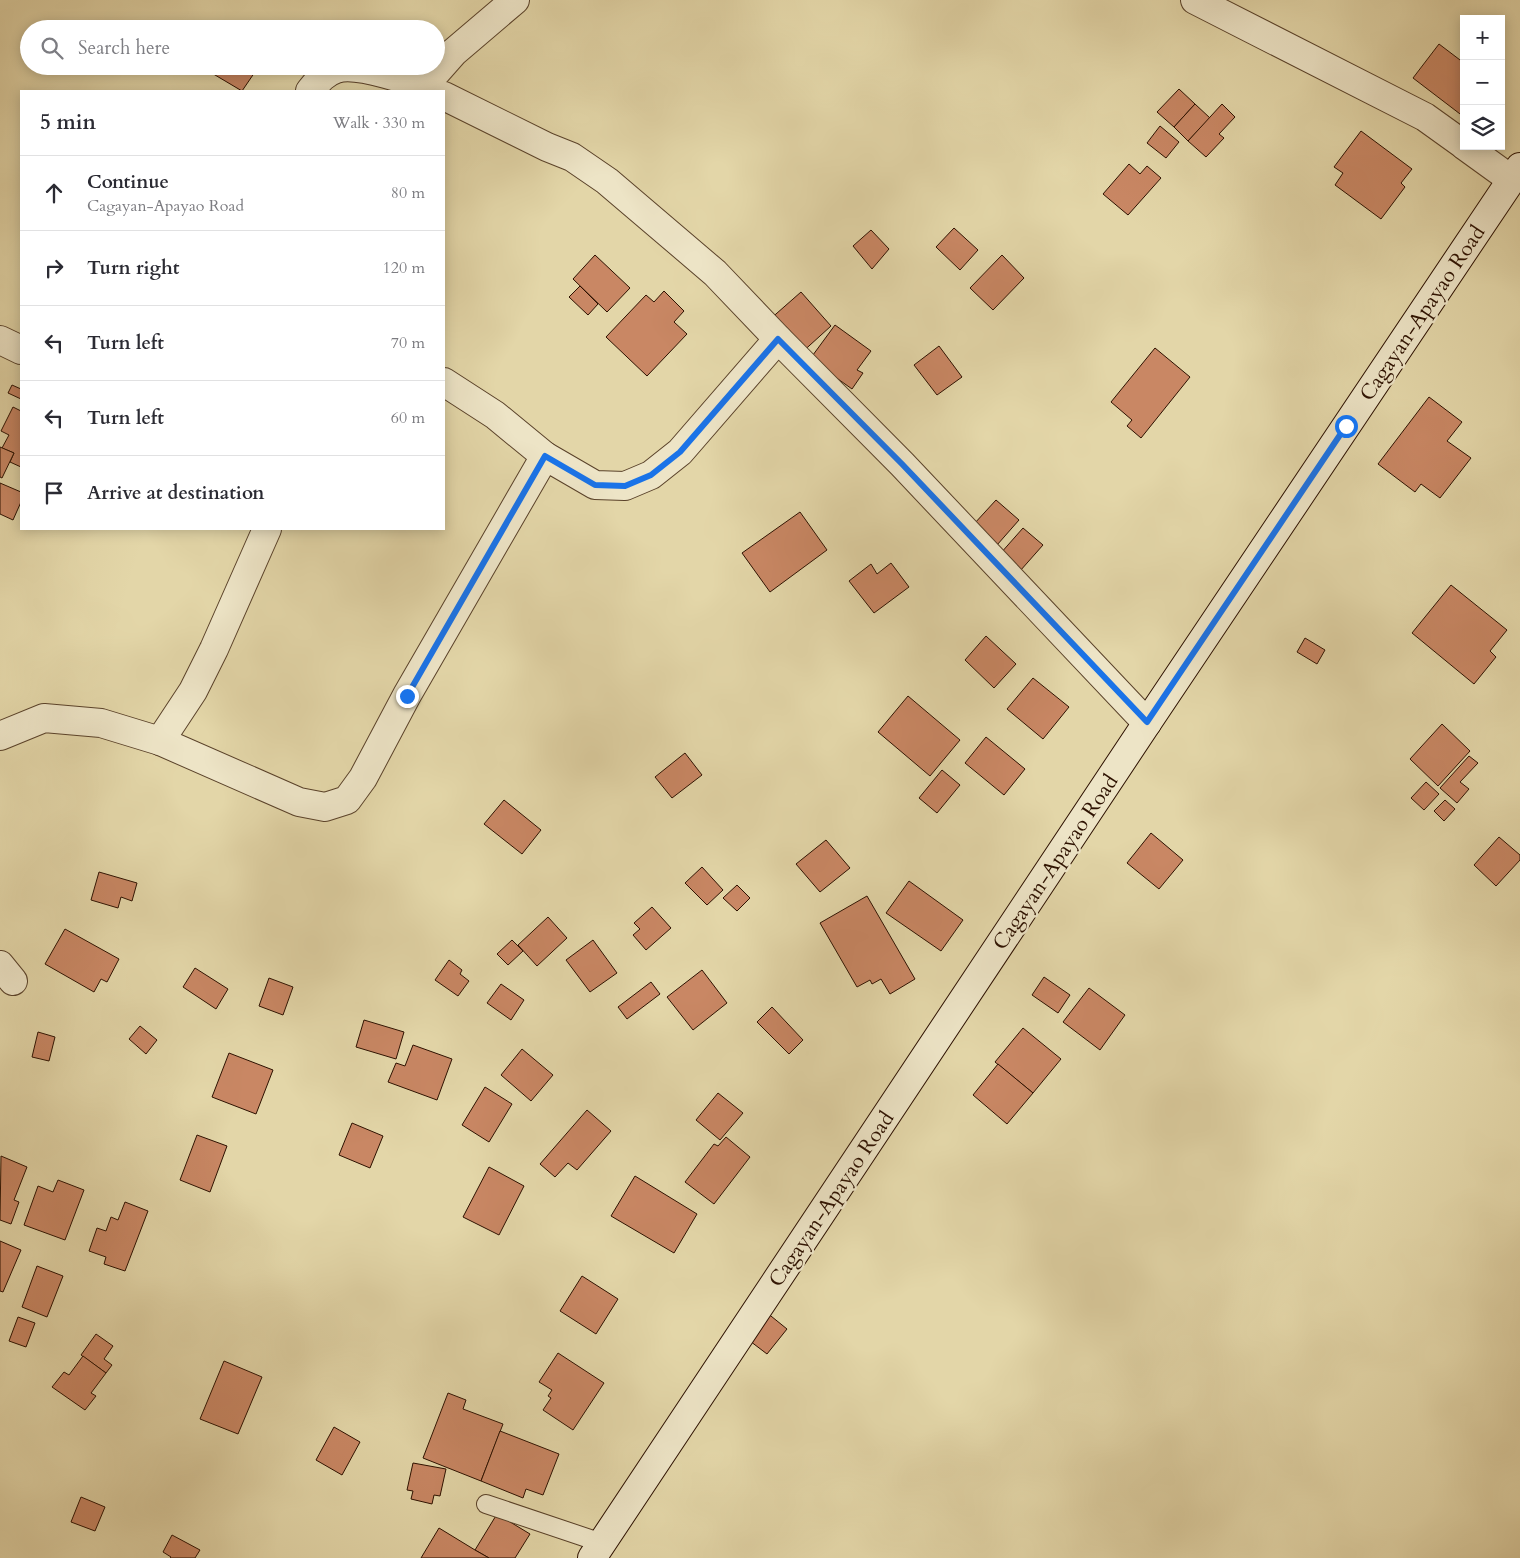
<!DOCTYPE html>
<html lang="en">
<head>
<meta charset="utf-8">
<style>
	body { margin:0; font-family:Cardo,serif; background:#f2f2f3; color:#2b2b33 }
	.controls { position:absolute; right:15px; top:15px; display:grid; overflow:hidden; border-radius:0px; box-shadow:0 2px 12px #0003 }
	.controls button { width:45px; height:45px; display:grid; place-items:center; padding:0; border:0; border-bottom:1px solid #e1e1e2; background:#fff; color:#2b2b33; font:25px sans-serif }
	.stop { position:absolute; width:15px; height:15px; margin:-11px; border:4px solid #1a73e8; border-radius:50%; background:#fff }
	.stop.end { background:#1a73e8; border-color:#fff; box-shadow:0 1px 5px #0008 }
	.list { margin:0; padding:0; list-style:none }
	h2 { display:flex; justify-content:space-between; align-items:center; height:65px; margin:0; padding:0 20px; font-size:21px }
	h2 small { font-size:16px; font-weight:400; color:#7c7c81 }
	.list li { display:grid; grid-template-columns:32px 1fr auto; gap:15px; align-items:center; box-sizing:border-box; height:75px; padding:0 20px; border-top:1px solid #e1e1e2 }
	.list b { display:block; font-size:19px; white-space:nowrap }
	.list p { margin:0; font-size:16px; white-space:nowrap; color:#7c7c81 }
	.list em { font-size:16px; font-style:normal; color:#7c7c81 }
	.icon { flex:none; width:28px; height:28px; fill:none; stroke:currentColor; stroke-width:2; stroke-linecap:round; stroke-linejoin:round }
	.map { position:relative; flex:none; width:1520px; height:1558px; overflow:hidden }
	.search { position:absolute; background:#fff; box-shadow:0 2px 12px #0003; left:20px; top:20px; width:425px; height:55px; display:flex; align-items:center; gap:12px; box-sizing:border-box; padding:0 18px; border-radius:28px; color:#7c7c81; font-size:19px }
	.panel { position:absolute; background:#fff; box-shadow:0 2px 12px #0003; left:20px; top:90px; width:425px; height:440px; border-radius:0px }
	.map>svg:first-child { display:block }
	.building { fill:#c98764; stroke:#2d1100 }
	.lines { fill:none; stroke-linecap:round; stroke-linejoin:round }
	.service-casing { stroke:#5a422a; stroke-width:20 }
	.minor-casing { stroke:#5a422a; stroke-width:30 }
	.secondary-casing { stroke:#2d1100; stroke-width:30 }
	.service { stroke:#ede4c6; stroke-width:18 }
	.minor { stroke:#ede4c6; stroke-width:28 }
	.secondary { stroke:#ede4c6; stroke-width:28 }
	.route { stroke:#1a73e8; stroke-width:6 }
	.labels { text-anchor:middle; stroke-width:4.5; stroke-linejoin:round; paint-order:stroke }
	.street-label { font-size:21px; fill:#2d1100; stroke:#ede4c6 }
</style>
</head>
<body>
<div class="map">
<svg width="1520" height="1558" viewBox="0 0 1520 1558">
	<rect width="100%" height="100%" fill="#e3d6a8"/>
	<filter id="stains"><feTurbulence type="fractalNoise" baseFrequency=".004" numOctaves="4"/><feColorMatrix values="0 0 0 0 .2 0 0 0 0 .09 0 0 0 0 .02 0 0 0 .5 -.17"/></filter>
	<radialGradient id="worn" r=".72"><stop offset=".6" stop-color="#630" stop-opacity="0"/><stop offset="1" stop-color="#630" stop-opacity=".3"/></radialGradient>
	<g class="building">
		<polygon points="1439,44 1464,63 1464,117 1413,78"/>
		<polygon points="214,66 259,66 242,91 210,72"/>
		<polygon points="1179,89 1195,104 1174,127 1157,112"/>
		<polygon points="1195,104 1210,118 1188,141 1174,127"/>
		<polygon points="1222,104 1235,117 1219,134 1224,138 1206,157 1188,141"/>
		<polygon points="1160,126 1179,142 1166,158 1147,143"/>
		<polygon points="1361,131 1412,169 1401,183 1405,187 1381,219 1335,185 1343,173 1334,167"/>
		<polygon points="1129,164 1140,174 1147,166 1161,178 1128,215 1103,194"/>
		<polygon points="954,228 978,250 960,270 936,247"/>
		<polygon points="871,230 889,249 872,269 853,246"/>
		<polygon points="595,255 630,288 607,312 573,279"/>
		<polygon points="1002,255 1024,278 993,310 970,288"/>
		<polygon points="580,286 598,304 588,315 569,297"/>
		<polygon points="664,291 684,311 674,322 687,334 647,376 606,337 646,295 654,302"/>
		<polygon points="801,292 831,326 799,355 768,321"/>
		<polygon points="835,325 871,351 857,370 863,373 852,389 810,359"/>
		<polygon points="939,346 962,377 937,395 914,365"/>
		<polygon points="1155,348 1190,377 1141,438 1127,426 1132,420 1111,402"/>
		<polygon points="12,385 21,389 21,399 8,393"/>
		<polygon points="1429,397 1462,422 1447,441 1471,458 1440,498 1421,484 1415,492 1378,464"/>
		<polygon points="13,407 21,411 21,467 10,462 14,453 2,448 9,435 1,431"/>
		<polygon points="0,447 14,453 2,478 0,477"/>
		<polygon points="0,483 21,492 21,502 13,520 0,514"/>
		<polygon points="996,500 1019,520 997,545 974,524"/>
		<polygon points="800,512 827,550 770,592 742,553"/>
		<polygon points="1023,528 1043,545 1020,571 1000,554"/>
		<polygon points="891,563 909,587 874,613 849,581 871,564 877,574"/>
		<polygon points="1451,585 1507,630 1490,651 1496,657 1474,684 1412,633"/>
		<polygon points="986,636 1016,664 994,688 965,660"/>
		<polygon points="1305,638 1325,650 1317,664 1297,652"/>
		<polygon points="1033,678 1069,707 1043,739 1007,709"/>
		<polygon points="908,696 960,740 930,776 878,732"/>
		<polygon points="1442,724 1470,751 1438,786 1410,759"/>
		<polygon points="986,737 1025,769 1004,795 965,763"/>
		<polygon points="685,753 702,775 672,798 655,777"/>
		<polygon points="1469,756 1478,763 1460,782 1469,789 1457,803 1440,788"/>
		<polygon points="942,770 960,785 937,813 919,798"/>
		<polygon points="1426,782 1439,794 1424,810 1411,798"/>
		<polygon points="504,800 541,830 522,854 484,824"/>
		<polygon points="1445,800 1455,809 1444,821 1434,811"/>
		<polygon points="1151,833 1183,860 1159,889 1127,863"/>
		<polygon points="1499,837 1520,855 1520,860 1496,886 1474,865"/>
		<polygon points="826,840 850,868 820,892 796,864"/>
		<polygon points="702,867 723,890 707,905 685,883"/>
		<polygon points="99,872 137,883 132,901 121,897 118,908 91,900"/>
		<polygon points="909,881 963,920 941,951 886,913"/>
		<polygon points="737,885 750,898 737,911 723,898"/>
		<polygon points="867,896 915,979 890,994 881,979 872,984 870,980 857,987 820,923"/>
		<polygon points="652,907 671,928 646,950 633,935 640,929 634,923"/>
		<polygon points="548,917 567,938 537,966 518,945"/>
		<polygon points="65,929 119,959 107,982 101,979 94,992 45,964"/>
		<polygon points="512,940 523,951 508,965 497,954"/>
		<polygon points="593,940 617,973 590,992 566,960"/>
		<polygon points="449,960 462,970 460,974 469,981 458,996 435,980"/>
		<polygon points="195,968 228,989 216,1009 183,987"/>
		<polygon points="702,970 727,1003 693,1030 667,997"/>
		<polygon points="1044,977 1070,995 1058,1013 1032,995"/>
		<polygon points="269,978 293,987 283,1015 259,1006"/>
		<polygon points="651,982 660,994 627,1019 618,1007"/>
		<polygon points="501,984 524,1000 511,1020 487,1003"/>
		<polygon points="1089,988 1125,1015 1100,1050 1063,1022"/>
		<polygon points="772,1007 803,1040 789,1054 757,1022"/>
		<polygon points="364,1020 404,1032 396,1059 356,1047"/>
		<polygon points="140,1026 157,1040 146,1054 129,1039"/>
		<polygon points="1023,1028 1061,1059 1033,1093 995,1062"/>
		<polygon points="38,1032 55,1037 49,1061 32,1057"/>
		<polygon points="413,1045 452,1059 437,1100 388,1082 396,1063 405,1066"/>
		<polygon points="522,1049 553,1075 531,1101 501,1075"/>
		<polygon points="229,1053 273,1070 256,1114 212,1097"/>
		<polygon points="998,1064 1033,1093 1007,1124 973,1095"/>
		<polygon points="485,1087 512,1104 489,1142 462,1125"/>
		<polygon points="718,1093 743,1113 720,1140 696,1120"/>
		<polygon points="587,1110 611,1131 577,1170 568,1163 555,1177 540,1164"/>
		<polygon points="352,1123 383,1136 370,1168 339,1155"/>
		<polygon points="197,1135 227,1146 210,1192 180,1180"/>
		<polygon points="726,1137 750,1157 714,1204 685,1182 714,1144 718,1146"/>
		<polygon points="1,1156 27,1167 14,1200 19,1202 11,1224 0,1220"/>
		<polygon points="489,1167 524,1186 499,1235 463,1217"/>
		<polygon points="635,1176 697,1214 674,1253 611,1216"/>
		<polygon points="58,1180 84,1190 65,1240 24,1225 38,1186 53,1192"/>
		<polygon points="125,1202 148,1211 125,1271 104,1264 106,1257 89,1251 97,1228 106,1231 111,1217 118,1220"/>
		<polygon points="0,1241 21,1250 3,1292 0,1291"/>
		<polygon points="37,1266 63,1276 47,1317 22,1307"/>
		<polygon points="582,1276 618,1299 596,1334 560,1311"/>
		<polygon points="766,1312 787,1329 767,1354 746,1338"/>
		<polygon points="18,1317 35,1323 26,1347 9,1341"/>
		<polygon points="96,1334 113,1346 104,1359 112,1365 106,1373 81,1355"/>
		<polygon points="558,1353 604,1383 573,1430 543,1410 551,1398 548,1396 552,1390 539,1382"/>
		<polygon points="83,1356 106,1373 91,1393 96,1396 85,1410 52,1387 64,1372 69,1375"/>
		<polygon points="224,1361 262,1377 238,1434 200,1419"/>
		<polygon points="448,1393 466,1400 463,1409 503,1424 481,1481 423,1458"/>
		<polygon points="334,1427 360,1442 342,1475 316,1460"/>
		<polygon points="500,1431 559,1454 543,1495 526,1489 523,1498 481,1481"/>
		<polygon points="413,1463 446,1469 440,1496 434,1495 432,1504 411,1499 413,1491 407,1490"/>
		<polygon points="81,1497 105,1507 95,1531 71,1522"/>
		<polygon points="497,1514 530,1534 515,1558 489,1558 475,1550"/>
		<polygon points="439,1528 475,1550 489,1558 421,1558"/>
		<polygon points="172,1535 200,1550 195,1558 170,1558 171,1557 163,1552"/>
	</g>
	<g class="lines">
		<g class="service-casing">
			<polyline id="service" points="486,1504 602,1543"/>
		</g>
		<g class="minor-casing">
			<g id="minor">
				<polyline points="1195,0 1425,117 1464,145"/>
				<polyline points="424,86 454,52 515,0"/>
				<path d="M310,91C318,81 324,73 336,69C357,62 415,82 435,91"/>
				<polyline points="444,96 547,147 572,157 607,181 715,273 778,339 902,464 1147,723"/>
				<polyline points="1465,146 1512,180"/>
				<polyline points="0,340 21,350"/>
				<polyline points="444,382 495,415 545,456"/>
				<polyline points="0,736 44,718 101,723 160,741 299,802 325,807 347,800 363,778 407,695 545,456 595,485 625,486 651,475 680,452 778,339"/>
				<polyline points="160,741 193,691 214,649 267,529"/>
				<polyline points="0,965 13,981"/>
			</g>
		</g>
		<g class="secondary-casing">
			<polyline id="secondary" points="592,1558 1147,723 1520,167"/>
		</g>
		<use href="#service" class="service"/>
		<use href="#minor" class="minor"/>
		<use href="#secondary" class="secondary"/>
	</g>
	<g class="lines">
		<polyline class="route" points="407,696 545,456 595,485 625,486 651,475 680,452 778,339 902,464 1147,722 1346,426"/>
	</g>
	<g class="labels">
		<g class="street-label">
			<text transform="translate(1422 313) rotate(-56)" y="7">Cagayan-Apayao Road</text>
			<text transform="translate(1055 862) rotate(-56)" y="7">Cagayan-Apayao Road</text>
			<text transform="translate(831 1199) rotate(-56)" y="7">Cagayan-Apayao Road</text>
		</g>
	</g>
	<rect width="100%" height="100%" filter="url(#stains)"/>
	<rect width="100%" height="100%" fill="url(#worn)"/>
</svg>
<div class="controls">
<button>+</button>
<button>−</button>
<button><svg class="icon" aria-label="layers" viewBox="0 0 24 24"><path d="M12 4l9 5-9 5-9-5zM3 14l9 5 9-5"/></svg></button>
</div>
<div class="stop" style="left:1346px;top:426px"></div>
<div class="stop end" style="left:407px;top:696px"></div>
<div class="search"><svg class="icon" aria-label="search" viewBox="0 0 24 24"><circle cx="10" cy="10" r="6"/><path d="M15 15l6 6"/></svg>Search here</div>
<section class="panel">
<h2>5 min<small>Walk · 330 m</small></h2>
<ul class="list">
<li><svg class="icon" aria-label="ahead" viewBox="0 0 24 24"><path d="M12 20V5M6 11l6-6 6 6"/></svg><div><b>Continue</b><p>Cagayan-Apayao Road</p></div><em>80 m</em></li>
<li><svg class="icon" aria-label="right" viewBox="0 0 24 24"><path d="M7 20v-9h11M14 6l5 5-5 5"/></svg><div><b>Turn right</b></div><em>120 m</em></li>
<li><svg class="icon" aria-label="left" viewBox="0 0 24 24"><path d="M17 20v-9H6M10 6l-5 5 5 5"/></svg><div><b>Turn left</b></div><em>70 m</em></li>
<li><svg class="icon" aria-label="left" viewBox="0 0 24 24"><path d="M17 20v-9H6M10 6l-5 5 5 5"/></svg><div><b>Turn left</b></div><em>60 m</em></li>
<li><svg class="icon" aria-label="arrive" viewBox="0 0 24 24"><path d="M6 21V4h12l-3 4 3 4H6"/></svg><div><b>Arrive at destination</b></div></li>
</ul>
</section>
</div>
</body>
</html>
